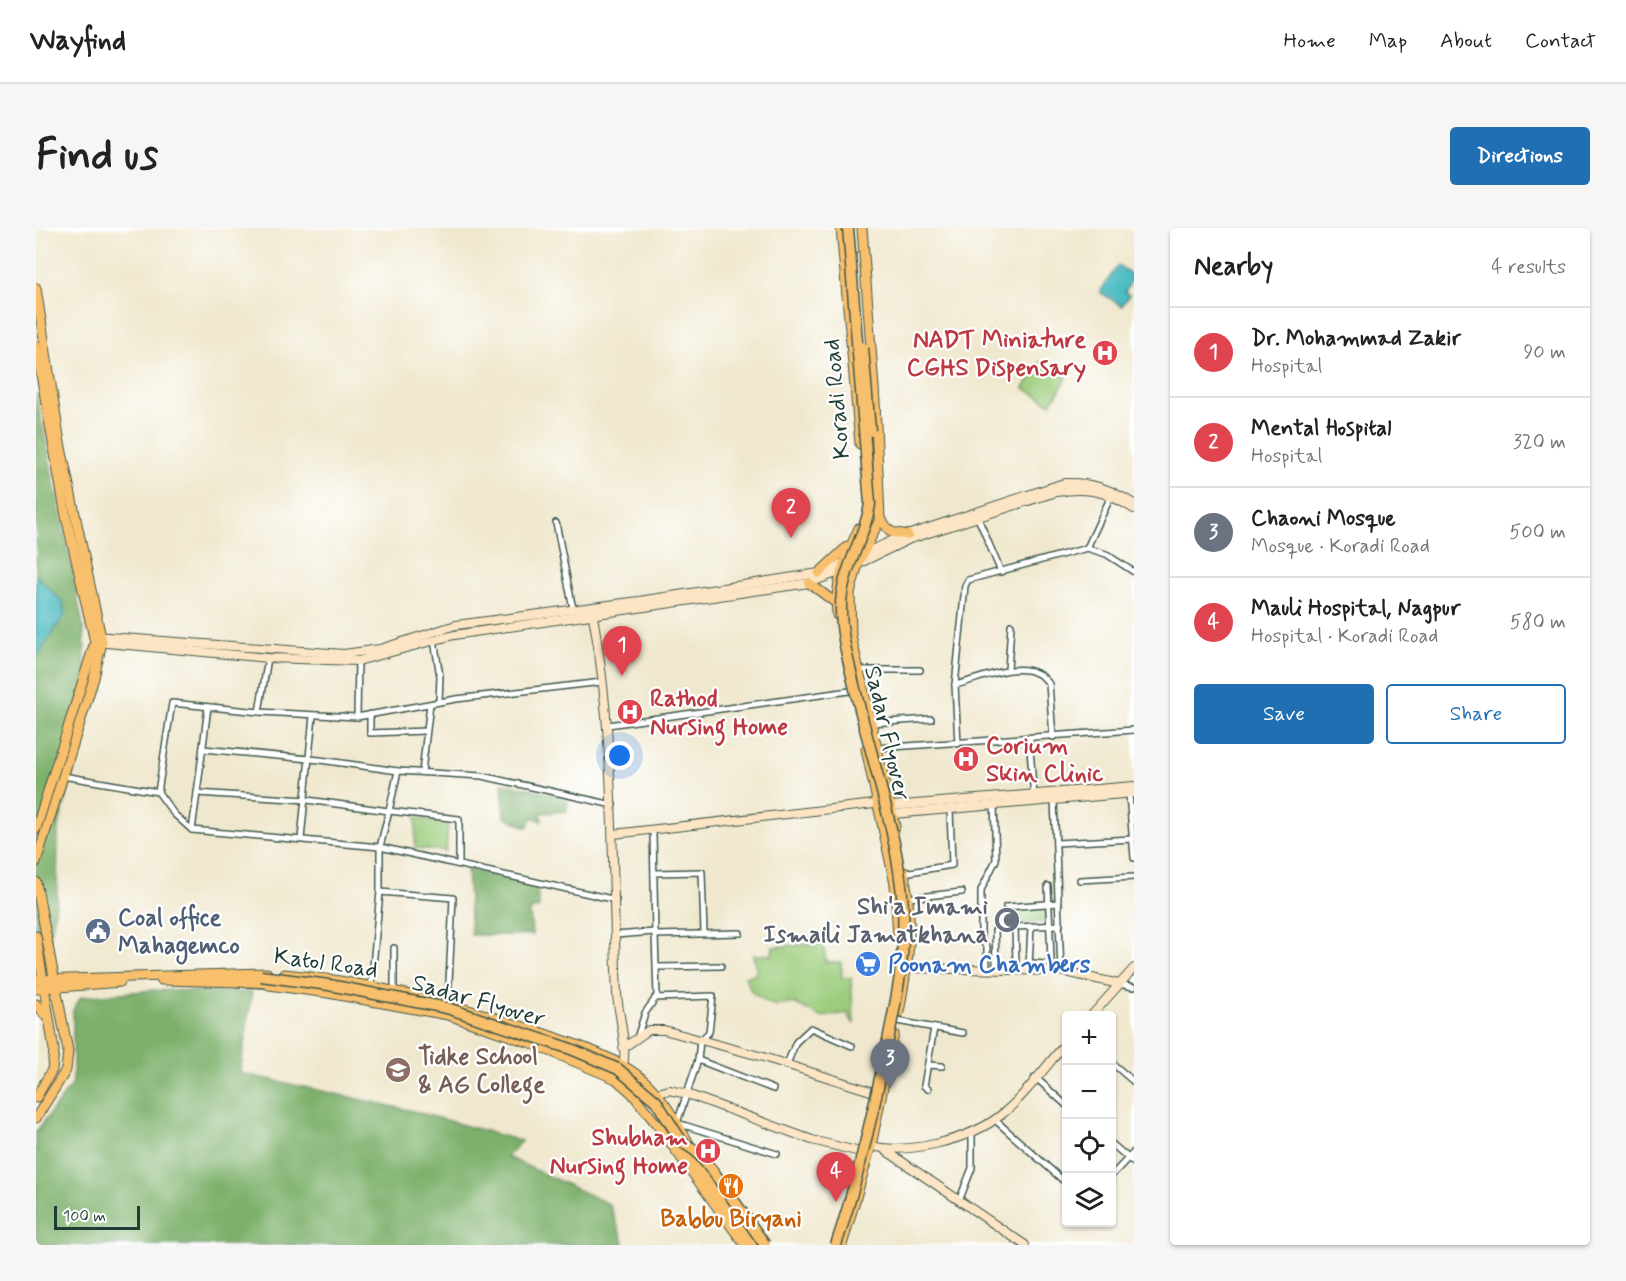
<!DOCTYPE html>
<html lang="en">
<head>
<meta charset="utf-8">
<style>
	body { margin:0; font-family:Mynerve,sans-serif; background:#f6f6f6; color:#222 }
	.controls { position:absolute; right:18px; bottom:18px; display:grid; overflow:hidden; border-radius:6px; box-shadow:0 2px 4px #0004 }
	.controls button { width:54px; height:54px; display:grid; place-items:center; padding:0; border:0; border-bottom:2px solid #e0e0e0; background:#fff; color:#222; font:30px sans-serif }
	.scale { position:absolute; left:18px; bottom:15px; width:86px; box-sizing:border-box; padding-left:6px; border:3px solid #1f3d34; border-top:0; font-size:16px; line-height:21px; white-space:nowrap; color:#1f3d34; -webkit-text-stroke:4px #fff; paint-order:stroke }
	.you { position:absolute; left:584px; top:528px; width:21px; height:21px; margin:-15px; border:4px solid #fff; border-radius:50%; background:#1a73e8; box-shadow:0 0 0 9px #1a73e833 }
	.badge { display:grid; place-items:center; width:39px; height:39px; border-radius:50%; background:#1f6fb2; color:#fff; font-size:20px; font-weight:700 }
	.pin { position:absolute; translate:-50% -50px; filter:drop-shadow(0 2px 3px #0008) }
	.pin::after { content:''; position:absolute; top:32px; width:21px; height:18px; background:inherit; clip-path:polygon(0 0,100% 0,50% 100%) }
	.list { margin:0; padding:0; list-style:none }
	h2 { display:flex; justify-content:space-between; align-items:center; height:78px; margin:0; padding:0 24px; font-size:26px }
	h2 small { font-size:20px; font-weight:400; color:#767676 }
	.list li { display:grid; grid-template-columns:39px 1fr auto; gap:18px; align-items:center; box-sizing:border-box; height:90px; padding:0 24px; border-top:2px solid #e0e0e0 }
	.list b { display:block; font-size:22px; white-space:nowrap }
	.list p { margin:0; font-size:20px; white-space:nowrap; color:#767676 }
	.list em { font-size:20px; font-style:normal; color:#767676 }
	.actions { display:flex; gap:12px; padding:18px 24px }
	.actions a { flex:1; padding:14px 0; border:2px solid #1f6fb2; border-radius:6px; text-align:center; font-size:21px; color:#1f6fb2 }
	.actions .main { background:#1f6fb2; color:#fff }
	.icon { flex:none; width:33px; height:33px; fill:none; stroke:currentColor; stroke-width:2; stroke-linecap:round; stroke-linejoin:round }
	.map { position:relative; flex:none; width:1098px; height:1017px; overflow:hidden; border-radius:6px }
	header { display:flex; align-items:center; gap:36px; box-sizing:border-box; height:84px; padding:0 30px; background:#fff; border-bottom:2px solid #e0e0e0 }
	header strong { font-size:28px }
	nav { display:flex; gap:33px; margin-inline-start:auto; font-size:21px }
	.intro { display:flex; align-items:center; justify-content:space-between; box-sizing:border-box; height:144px; padding:0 36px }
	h1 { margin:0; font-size:42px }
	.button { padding:15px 27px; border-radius:6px; background:#1f6fb2; color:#fff; font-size:21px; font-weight:700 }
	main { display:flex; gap:36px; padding:0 36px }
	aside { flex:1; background:#fff; border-radius:6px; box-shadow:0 2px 4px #0004 }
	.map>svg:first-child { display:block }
	.green { fill:#9ccc7b; stroke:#5e8458; stroke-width:1.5 }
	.forest { fill:#7db06b; stroke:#4e7650; stroke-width:1.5 }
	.water { fill:#4dbcc3; stroke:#367c7c; stroke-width:1.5 }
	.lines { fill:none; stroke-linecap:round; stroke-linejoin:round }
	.street-casing { stroke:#3e574b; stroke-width:8 }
	.secondary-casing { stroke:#3e574b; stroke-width:10 }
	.primary-casing { stroke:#3e574b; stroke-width:11 }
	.highway-casing { stroke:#3e574b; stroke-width:13 }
	.street { stroke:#fff; stroke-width:5 }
	.secondary { stroke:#fce5c4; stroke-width:8 }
	.primary { stroke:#f8bf6c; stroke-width:9 }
	.highway { stroke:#f8bf6c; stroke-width:10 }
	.highway-bridge-casing { stroke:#3e574b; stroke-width:13; stroke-linecap:butt }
	.highway-bridge { stroke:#f8bf6c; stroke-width:10 }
	.labels { text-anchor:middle; stroke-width:4.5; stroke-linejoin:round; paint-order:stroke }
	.health-label { font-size:24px; font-weight:bold; fill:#be3a42; stroke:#fff; text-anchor:end }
	.street-label { font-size:24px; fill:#1f3d34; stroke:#fff }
	.worship-label { font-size:24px; font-weight:bold; fill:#5b616d; stroke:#fff; text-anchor:end }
	.service-label { font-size:24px; font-weight:bold; fill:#4e5e75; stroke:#fff; text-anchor:start }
	.shop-label { font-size:24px; font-weight:bold; fill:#366cbe; stroke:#fff; text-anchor:start }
	.education-label { font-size:24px; font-weight:bold; fill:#785e54; stroke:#fff; text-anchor:start }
	.food-label { font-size:24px; font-weight:bold; fill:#c56008; stroke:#fff }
</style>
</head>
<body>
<header>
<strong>Wayfind</strong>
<nav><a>Home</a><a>Map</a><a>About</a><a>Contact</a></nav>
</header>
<div class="intro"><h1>Find us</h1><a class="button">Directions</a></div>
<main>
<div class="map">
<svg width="1098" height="1017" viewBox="0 0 1098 1017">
	<rect width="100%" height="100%" fill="#fff"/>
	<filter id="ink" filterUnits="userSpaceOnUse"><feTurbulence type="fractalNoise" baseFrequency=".0167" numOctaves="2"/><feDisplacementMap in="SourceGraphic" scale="12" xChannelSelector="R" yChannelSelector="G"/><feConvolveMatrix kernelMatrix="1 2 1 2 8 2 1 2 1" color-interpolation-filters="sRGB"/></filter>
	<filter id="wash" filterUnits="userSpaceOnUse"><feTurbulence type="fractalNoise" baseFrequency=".008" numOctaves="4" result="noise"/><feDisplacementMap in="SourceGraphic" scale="24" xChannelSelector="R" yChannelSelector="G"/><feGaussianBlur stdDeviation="1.35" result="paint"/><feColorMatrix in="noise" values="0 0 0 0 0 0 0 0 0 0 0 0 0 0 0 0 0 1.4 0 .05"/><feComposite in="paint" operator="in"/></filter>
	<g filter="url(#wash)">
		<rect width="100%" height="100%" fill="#f0e8ce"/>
		<g class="green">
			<polygon points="1004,134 1031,150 1015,176 988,160"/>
			<polygon points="380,589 412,597 410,623 379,620"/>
			<polygon points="1010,677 1010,694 984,695 983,678"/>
			<polygon points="787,715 790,734 805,734 806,750 815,750 818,796 811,785 785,789 758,775 741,778 732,775 716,764 709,749 721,745 717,727 736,727 737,719"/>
		</g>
		<g class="forest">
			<polygon points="0,165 48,403 51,494 22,600 21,670 8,747 0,746"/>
			<polygon points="466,555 532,568 531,583 505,585 506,593 497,589 491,599 468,589"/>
			<polygon points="431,641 501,658 503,680 494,682 496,707 435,707"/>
			<polygon points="118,762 216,764 204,845 377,883 485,913 471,929 573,976 589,1017 0,1017 0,904 37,855 37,782 45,769"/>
		</g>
		<g class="water">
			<polygon points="1082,37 1098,48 1089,64 1093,67 1086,78 1064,64"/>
			<polygon points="0,347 27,375 29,386 0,430"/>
		</g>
	</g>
	<g filter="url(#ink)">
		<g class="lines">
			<g class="street-casing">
				<g id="street">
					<polyline points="942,290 965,344"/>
					<polyline points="520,295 537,381"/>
					<polyline points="1051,320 1075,268"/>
					<polyline points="398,412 404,448 403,474"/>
					<polyline points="822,442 884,442"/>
					<polyline points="972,442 975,397"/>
					<path d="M919,457C946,451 993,426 1013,456L1017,509"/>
					<polyline points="172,479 161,565 271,572 353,583 362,543 446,548 577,577"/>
					<polyline points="223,484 232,430"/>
					<polyline points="334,486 334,505 390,503"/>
					<polyline points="321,489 322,433"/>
					<polyline points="835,495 895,491"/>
					<polyline points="572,497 820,462"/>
					<polyline points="993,510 998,569"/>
					<polyline points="922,516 919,457 929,358 932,352 1051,320 1070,326 1098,344"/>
					<polyline points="842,520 1098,502"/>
					<polyline points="167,521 284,532 362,543"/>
					<polyline points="386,544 394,476"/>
					<polyline points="27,548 122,564 138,586 156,602 344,619 580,672"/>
					<polyline points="122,564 136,475 223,484 321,489 420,471 566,454"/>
					<polyline points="1093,566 1098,630"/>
					<polyline points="1018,572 1025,743"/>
					<polyline points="156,602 161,565"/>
					<polyline points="617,604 619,707 704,705"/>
					<polyline points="265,611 277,488"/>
					<polyline points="1020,615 1097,611"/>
					<polyline points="618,645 666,644 668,705"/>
					<polyline points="868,645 916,637 914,581"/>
					<polyline points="1044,652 1098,649"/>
					<polyline points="344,664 417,670 412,775"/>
					<polyline points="873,670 926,664"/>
					<polyline points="970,679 1023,675"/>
					<polyline points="959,703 960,736 980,736 979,699 1024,697"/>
					<polyline points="579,707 619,704"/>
					<polyline points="995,735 1009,736 1015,732 1012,658"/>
					<polyline points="993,738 995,698"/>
					<polyline points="620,739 685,738"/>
					<polyline points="951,742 951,719 945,712 945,662 960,632 958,577"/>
					<polyline points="1083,756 1098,759"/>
					<polyline points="335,759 344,664 344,619 353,583 423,591 423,635"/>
					<polyline points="358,763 358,720"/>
					<polyline points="619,770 677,768 673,804 664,813 662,832 641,895 741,926"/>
					<polyline points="861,793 927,805"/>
					<polyline points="601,810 609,785 621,768 619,707"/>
					<polyline points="662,832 737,861"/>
					<polyline points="1076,835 1098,854"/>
					<polyline points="751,836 760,814 775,800 816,818"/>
					<polyline points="892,837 906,838"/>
					<polyline points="999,849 1030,877"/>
					<polyline points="892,861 888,858 898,800"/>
					<polyline points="958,891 1030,955"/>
					<polyline points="1076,916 1098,935"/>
					<polyline points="1076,947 1098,924"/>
					<polyline points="923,973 936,940 936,903"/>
				</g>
			</g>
			<g class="secondary-casing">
				<g id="secondary">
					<path d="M827,326L862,310L1028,255C1057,254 1074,261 1098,276"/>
					<path d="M820,337L874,311L1020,264C1054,259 1069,263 1098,281"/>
					<path d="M556,383C580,510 575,638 581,766C582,785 594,827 585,842"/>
					<polyline points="59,408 308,426 344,421 420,397 603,373 783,345 810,334"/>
					<polyline points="60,414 232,430 322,433 418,407 773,355 809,342"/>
					<polyline points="855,578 1098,558"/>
					<polyline points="857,586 1098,565"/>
					<polyline points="578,606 847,575"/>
					<polyline points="872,740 1025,743 1083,756"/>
					<polyline points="1055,788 1098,740"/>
					<polyline points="587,820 613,802 628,802 727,829 844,866"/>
					<polyline points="619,866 633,862 651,866 776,912 832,926"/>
					<path d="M832,917C869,928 934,912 965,887C989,868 1010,838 1030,815"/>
					<polyline points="849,922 989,1017"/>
				</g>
			</g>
			<g class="primary-casing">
				<g id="primary">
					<polyline points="805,0 824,216"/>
					<polyline points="826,0 839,173 844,291 822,336 814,365 815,408 859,598"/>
					<polyline points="0,60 24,215 66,414 58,450 0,634"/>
					<polyline points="0,118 30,289 59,414 0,601"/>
					<polyline points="844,291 855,304 872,307"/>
					<polyline points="783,345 812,318"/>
					<polyline points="773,355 800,375"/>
					<path d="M801,387C798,356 810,328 823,300"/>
					<polyline points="830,521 859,656 862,711"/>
					<polyline points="0,654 32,823 30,842 0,890"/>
					<polyline points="0,708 18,822 16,842 0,870"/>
					<path d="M248,746C338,754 424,777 509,806C542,817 577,828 604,849C626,867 641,895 655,919"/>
					<polyline points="0,752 231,745"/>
					<polyline points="125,752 207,754"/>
					<polyline points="233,757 292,765 412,787 495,815 580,851 596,865 622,898 709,1017"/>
					<polyline points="0,761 84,754"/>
					<polyline points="0,776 13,792"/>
					<path d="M863,784C873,731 878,697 868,644"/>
					<polyline points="806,1017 835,918 858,806"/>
				</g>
			</g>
			<g class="highway-casing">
				<g id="highway">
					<polyline points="200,753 241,755"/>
					<polyline points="642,912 716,1017"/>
				</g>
			</g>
			<use href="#street" class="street"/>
			<use href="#secondary" class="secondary"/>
			<use href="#primary" class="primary"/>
			<use href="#highway" class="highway"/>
			<g class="highway-bridge-casing">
				<g id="highway-bridge">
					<polyline points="827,120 834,203"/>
					<polyline points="225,748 293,757 411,780 535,821 582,841 620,873 646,914 660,923 679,946 729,1017"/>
					<path d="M800,1017C820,958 834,898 847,836C858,782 870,736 867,679C863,609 835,530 819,461C813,435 805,408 805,381C804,343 829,312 834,276L812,0"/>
				</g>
			</g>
			<use href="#highway-bridge" class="highway-bridge"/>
		</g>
	</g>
	<defs>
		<g id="hospital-disc" transform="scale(1.35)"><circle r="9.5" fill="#e0444e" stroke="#fff"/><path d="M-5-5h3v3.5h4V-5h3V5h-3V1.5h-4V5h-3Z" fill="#fff"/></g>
		<g id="mosque-disc" transform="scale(1.35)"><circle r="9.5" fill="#6b7280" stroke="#fff"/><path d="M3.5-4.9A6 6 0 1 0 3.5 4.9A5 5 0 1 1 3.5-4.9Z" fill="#fff"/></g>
		<g id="civic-disc" transform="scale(1.35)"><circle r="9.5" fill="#5c6f8a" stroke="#fff"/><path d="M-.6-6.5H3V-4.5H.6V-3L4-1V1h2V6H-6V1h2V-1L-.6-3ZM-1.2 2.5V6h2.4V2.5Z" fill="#fff"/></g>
		<g id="supermarket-disc" transform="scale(1.35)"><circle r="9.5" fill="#3f7fe0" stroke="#fff"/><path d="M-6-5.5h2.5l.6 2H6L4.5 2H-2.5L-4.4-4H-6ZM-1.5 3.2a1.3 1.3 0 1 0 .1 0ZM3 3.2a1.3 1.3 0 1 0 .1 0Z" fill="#fff"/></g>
		<g id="school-disc" transform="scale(1.35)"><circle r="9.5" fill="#8d6e63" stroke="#fff"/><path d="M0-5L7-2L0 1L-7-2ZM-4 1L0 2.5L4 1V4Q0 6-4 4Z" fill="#fff"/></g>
		<g id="restaurant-disc" transform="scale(1.35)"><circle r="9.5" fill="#e8710a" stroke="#fff"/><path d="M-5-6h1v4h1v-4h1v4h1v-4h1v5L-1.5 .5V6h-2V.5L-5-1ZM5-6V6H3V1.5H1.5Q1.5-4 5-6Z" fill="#fff"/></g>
	</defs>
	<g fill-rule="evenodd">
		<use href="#hospital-disc" x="1069" y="125"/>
		<use href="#hospital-disc" x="594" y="484"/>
		<use href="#hospital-disc" x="930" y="531"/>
		<use href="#mosque-disc" x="971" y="692"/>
		<use href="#civic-disc" x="62" y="703"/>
		<use href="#supermarket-disc" x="832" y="736"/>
		<use href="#school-disc" x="362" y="842"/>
		<use href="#hospital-disc" x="672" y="923"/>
		<use href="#restaurant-disc" x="695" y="958"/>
	</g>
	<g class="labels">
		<g class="health-label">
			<text x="1050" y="119">NADT Miniature<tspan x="1050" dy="28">CGHS Dispensary</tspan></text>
			<text x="614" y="478" text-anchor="start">Rathod<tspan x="614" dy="28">Nursing Home</tspan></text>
			<text x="950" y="525" text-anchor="start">Corium<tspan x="950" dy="28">Skin Clinic</tspan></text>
			<text x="652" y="917">Shubham<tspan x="652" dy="28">Nursing Home</tspan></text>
		</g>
		<g class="street-label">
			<text transform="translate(800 171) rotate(-95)" y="8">Koradi Road</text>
			<text transform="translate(852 505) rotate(77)" y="8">Sadar Flyover</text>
			<text transform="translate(290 734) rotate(8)" y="8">Katol Road</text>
			<text transform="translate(443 772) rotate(16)" y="8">Sadar Flyover</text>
		</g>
		<g class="worship-label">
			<text x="952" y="686">Shi'a Imami<tspan x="952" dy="28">Ismaili Jamatkhana</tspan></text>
		</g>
		<g class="service-label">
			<text x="82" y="697">Coal office<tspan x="82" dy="28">Mahagemco</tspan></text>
		</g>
		<g class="shop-label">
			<text x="852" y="744">Poonam Chambers</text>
		</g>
		<g class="education-label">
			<text x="382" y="836">Tidke School<tspan x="382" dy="28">&amp; AG College</tspan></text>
		</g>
		<g class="food-label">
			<text x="695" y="998">Babbu Biryani</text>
		</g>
	</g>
</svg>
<div class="controls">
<button>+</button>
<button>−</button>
<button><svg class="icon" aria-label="locate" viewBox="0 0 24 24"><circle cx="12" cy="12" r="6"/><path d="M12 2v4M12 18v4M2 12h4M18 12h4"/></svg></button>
<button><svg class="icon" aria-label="layers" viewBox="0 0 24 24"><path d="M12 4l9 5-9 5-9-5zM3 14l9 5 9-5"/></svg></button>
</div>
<div class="scale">100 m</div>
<div class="you"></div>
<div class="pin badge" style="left:586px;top:448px;background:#e0444e">1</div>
<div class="pin badge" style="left:755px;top:310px;background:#e0444e">2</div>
<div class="pin badge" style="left:854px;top:861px;background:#6b7280">3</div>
<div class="pin badge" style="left:800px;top:974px;background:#e0444e">4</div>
</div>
<aside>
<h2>Nearby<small>4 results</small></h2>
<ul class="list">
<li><span class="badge" style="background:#e0444e">1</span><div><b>Dr. Mohammad Zakir</b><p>Hospital</p></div><em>90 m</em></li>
<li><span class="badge" style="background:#e0444e">2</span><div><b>Mental Hospital</b><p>Hospital</p></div><em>320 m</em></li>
<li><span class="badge" style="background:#6b7280">3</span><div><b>Chaoni Mosque</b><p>Mosque · Koradi Road</p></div><em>500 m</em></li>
<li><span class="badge" style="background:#e0444e">4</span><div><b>Mauli Hospital, Nagpur</b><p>Hospital · Koradi Road</p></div><em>580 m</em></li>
</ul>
<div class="actions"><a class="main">Save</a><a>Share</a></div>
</aside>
</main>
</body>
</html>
